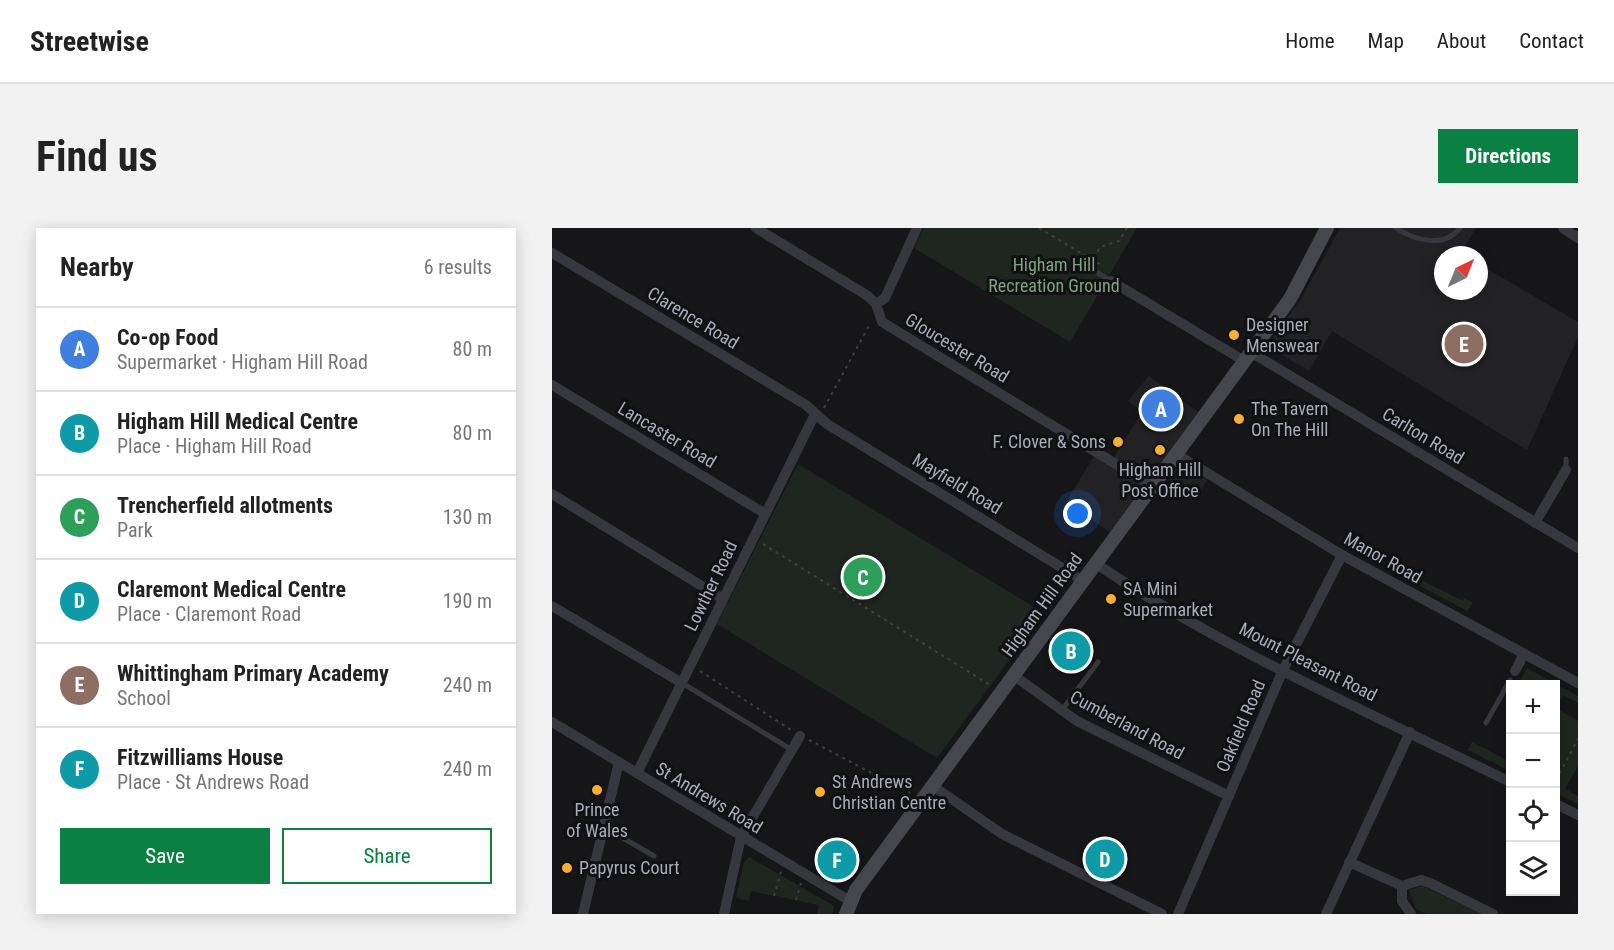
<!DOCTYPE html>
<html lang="en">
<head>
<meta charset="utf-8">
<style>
	body { margin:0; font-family:"Roboto Condensed",sans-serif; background:#f2f2f2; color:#222 }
	.controls { position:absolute; right:18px; bottom:18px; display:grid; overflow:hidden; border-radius:0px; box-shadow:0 3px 15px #0003 }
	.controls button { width:54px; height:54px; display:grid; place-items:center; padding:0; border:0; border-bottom:2px solid #e0e0e0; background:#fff; color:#222; font:30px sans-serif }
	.compass { position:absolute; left:882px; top:18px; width:54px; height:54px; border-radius:50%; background:#fff; box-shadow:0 3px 15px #0003; rotate:43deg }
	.you { position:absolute; left:526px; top:286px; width:21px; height:21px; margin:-15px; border:4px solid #fff; border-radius:50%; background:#1a73e8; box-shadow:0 0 0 9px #1a73e833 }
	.badge { display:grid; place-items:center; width:39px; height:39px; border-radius:50%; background:#0b8043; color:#fff; font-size:20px; font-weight:700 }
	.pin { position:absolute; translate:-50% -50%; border:3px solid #fff; box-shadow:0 2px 6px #0006 }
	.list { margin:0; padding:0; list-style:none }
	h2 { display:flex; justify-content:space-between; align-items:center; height:78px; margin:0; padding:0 24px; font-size:26px }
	h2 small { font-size:20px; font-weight:400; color:#767676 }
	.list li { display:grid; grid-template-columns:39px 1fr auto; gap:18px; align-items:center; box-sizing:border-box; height:84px; padding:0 24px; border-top:2px solid #e0e0e0 }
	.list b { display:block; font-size:22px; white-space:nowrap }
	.list p { margin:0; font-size:20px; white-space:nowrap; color:#767676 }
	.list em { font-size:20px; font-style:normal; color:#767676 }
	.actions { display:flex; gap:12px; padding:18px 24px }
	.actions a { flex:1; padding:14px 0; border:2px solid #0b8043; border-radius:0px; text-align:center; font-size:21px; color:#0b8043 }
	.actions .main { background:#0b8043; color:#fff }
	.icon { flex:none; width:33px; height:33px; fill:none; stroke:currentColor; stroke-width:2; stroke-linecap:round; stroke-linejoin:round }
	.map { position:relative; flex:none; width:1026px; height:686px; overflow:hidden; border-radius:0px }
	header { display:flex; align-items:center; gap:36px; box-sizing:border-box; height:84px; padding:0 30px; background:#fff; border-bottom:2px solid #e0e0e0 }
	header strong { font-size:28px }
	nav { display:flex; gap:33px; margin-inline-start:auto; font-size:21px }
	.intro { display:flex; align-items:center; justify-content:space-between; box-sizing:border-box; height:144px; padding:0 36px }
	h1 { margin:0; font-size:42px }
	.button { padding:15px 27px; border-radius:0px; background:#0b8043; color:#fff; font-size:21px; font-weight:700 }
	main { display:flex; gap:36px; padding:0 36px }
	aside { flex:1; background:#fff; border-radius:0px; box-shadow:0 3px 15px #0003 }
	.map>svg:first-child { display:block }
	.built { fill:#222225 }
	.green { fill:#1e261f }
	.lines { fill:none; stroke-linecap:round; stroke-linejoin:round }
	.path { stroke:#3d3f44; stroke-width:2; stroke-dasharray:3 4.5; stroke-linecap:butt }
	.lane { stroke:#37383d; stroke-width:5 }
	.street { stroke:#37383d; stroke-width:10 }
	.secondary { stroke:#45474d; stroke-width:14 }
	.poi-dot { fill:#f2b134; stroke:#111113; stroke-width:2 }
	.labels { text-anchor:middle; stroke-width:6; stroke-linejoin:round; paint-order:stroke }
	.park-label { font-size:18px; fill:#7fa381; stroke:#111113 }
	.street-label { font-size:18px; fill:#a8adb8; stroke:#111113 }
	.poi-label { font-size:18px; fill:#a8adb8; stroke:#111113; text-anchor:start }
</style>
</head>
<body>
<header>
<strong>Streetwise</strong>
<nav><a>Home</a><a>Map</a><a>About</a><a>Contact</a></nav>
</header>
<div class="intro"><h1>Find us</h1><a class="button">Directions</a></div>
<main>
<aside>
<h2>Nearby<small>6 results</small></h2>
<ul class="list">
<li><span class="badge" style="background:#3f7fe0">A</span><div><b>Co-op Food</b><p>Supermarket · Higham Hill Road</p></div><em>80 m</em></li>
<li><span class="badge" style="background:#0f9aa8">B</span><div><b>Higham Hill Medical Centre</b><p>Place · Higham Hill Road</p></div><em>80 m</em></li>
<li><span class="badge" style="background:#2e9e5b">C</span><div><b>Trencherfield allotments</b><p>Park</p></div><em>130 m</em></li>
<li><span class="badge" style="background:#0f9aa8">D</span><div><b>Claremont Medical Centre</b><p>Place · Claremont Road</p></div><em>190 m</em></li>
<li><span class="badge" style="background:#8d6e63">E</span><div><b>Whittingham Primary Academy</b><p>School</p></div><em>240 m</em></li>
<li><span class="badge" style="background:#0f9aa8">F</span><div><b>Fitzwilliams House</b><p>Place · St Andrews Road</p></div><em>240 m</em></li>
</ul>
<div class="actions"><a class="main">Save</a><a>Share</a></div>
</aside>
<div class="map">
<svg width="1026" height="686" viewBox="0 0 1026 686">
	<rect width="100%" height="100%" fill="#161618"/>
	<g class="built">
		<polygon points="788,0 924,0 909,25 911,27 891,27 891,63 927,63 927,36 1026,94 1026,109 975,222 780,103 757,143 723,123 721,109 749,71"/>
		<polygon points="597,148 646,184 559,305 514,274 544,225 559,234 590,184 576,173"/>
		<polygon points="626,233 655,252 645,269 615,249"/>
	</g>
	<g class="green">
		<polygon points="372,0 585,0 518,114 362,20"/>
		<polygon points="246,236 492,385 385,530 165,396"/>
		<polygon points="871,353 911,373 912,370 921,375 915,383 868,358"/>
		<polygon points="975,440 1026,468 1026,475 1011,467 1004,480 1026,493 1026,538 1013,561 1026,568 1026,576 1004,565 1004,457 966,456"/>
		<polygon points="920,514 957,533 958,531 958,543 916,522"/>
		<polygon points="197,629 279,676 282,679 280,686 265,686 267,677 199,663 197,673 184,670 192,634"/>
		<polygon points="871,658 930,686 874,686 864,681 857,662"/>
	</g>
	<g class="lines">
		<g class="path">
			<polyline points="487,0 549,37"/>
			<polyline points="542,30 548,19 567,13 575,0"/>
			<polyline points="272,180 318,96"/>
			<polyline points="211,316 438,457"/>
			<polyline points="148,443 239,502"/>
			<polyline points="257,512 358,565"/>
			<polyline points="1004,552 1026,511"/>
			<polyline points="222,668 229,643"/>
			<polyline points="244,672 249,655"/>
		</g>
		<g class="lane">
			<path d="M844,0C862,12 892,21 908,0"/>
			<polyline points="546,45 559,53"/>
			<polyline points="1014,231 1014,242"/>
			<polyline points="130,455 240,522"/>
			<polyline points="510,482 546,434"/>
			<polyline points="934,495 958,452"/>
			<polyline points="52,599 102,628"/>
		</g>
		<g class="street">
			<polyline points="204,0 316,68 324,76 330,94 600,258"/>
			<polyline points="1011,0 1026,10"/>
			<polyline points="0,25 254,177 275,196 530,352"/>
			<polyline points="559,53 694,134"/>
			<polyline points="324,76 333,70 365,0"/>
			<polyline points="700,125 1026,320"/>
			<polyline points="0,157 212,285"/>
			<polyline points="624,226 790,327 1026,455"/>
			<polyline points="0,266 171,371"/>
			<polyline points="983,295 1014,242"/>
			<path d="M543,335C672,422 819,485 958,554"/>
			<polyline points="0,378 130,455"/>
			<polyline points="963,443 972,426"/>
			<polyline points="461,447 525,493 677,568"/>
			<polyline points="0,494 298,673"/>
			<polyline points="85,545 263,186"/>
			<polyline points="381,558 450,606 610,686"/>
			<polyline points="1004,576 1026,587"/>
			<polyline points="797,634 850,658"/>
			<polyline points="850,658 869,652 878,655 941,686"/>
			<polyline points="850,658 850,673 859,686"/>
			<polyline points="31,686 67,534"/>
			<polyline points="172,686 189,609 248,508"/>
			<polyline points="626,686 731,442 790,327"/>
			<polyline points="774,686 858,504"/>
		</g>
		<polyline class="secondary" points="294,686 304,662 738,71 775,0"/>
	</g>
	<g class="poi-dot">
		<circle cx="682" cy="107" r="6"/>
		<circle cx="687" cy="191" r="6"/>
		<circle cx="566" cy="214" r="6"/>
		<circle cx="608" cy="222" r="6"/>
		<circle cx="559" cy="371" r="6"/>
		<circle cx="45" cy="562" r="6"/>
		<circle cx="268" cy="564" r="6"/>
		<circle cx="15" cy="640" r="6"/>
	</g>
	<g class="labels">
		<g class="park-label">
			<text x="502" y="43">Higham Hill<tspan x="502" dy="21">Recreation Ground</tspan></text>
		</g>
		<g class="street-label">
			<text transform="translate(141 90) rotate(31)" y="6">Clarence Road</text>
			<text transform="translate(405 120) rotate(31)" y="6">Gloucester Road</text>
			<text transform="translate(115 207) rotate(31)" y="6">Lancaster Road</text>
			<text transform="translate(871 208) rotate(31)" y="6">Carlton Road</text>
			<text transform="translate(405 256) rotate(31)" y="6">Mayfield Road</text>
			<text transform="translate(831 330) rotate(29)" y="6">Manor Road</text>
			<text transform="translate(159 358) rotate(-64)" y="6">Lowther Road</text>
			<text transform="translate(490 377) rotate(-54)" y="6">Higham Hill Road</text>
			<text transform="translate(756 434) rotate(27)" y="6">Mount Pleasant Road</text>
			<text transform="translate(575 497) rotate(28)" y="6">Cumberland Road</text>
			<text transform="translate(689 498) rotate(-67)" y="6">Oakfield Road</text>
			<text transform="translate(157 570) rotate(31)" y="6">St Andrews Road</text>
		</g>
		<g class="poi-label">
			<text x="694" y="103">Designer<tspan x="694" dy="21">Menswear</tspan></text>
			<text x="699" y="187">The Tavern<tspan x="699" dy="21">On The Hill</tspan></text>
			<text x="554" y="220" text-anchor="end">F. Clover &amp; Sons</text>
			<text x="608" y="248" text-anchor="middle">Higham Hill<tspan x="608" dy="21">Post Office</tspan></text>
			<text x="571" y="367">SA Mini<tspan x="571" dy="21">Supermarket</tspan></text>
			<text x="280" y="560">St Andrews<tspan x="280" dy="21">Christian Centre</tspan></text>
			<text x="45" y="588" text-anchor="middle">Prince<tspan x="45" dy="21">of Wales</tspan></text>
			<text x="27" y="646">Papyrus Court</text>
		</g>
	</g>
</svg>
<div class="controls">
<button>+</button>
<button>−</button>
<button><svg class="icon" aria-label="locate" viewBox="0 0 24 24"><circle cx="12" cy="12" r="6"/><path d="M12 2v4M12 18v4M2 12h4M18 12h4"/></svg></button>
<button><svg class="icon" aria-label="layers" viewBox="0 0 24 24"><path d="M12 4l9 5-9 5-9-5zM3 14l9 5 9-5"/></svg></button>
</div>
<svg class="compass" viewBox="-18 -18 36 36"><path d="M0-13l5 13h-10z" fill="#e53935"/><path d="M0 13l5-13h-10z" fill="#767676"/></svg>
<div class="you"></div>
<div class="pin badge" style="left:609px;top:181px;background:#3f7fe0">A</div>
<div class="pin badge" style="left:519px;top:423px;background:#0f9aa8">B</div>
<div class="pin badge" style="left:311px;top:349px;background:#2e9e5b">C</div>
<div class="pin badge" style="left:553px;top:631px;background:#0f9aa8">D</div>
<div class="pin badge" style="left:912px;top:116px;background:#8d6e63">E</div>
<div class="pin badge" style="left:285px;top:632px;background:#0f9aa8">F</div>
</div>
</main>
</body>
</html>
